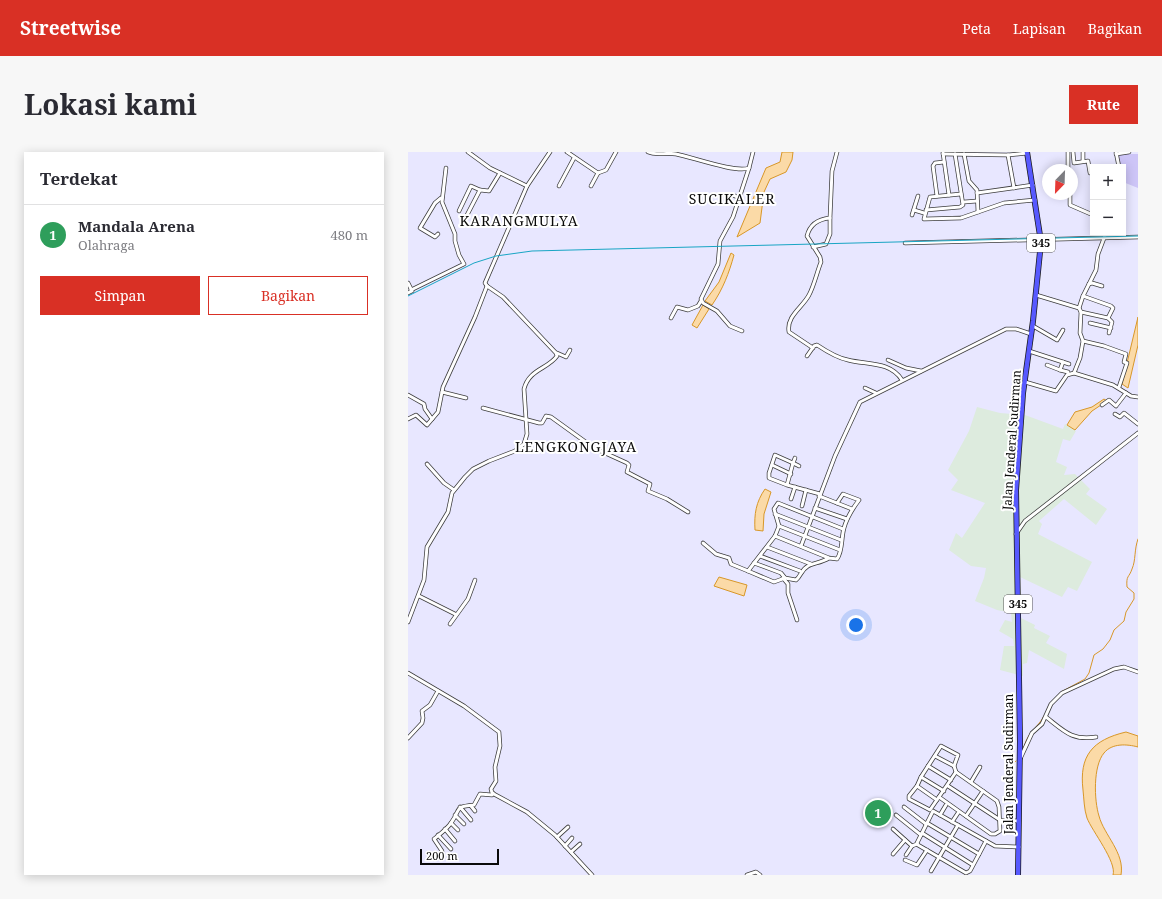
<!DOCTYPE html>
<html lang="id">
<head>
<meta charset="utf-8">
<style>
	body { margin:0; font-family:"Noto Serif",serif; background:#f7f7f7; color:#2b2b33 }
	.controls { position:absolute; right:12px; top:12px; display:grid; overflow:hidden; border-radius:0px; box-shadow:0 2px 10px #0003 }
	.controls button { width:36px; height:36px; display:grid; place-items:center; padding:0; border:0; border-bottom:1px solid #e1e1e2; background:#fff; color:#2b2b33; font:20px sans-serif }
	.compass { position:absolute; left:634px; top:12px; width:36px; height:36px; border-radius:50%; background:#fff; box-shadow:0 2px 10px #0003; rotate:203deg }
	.scale { position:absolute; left:12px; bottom:10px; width:79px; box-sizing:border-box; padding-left:4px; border:2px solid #0a0a0a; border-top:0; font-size:11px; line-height:14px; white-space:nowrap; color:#0a0a0a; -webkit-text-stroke:3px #fff; paint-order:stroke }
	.you { position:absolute; left:448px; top:473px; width:14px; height:14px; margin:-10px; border:3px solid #fff; border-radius:50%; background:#1a73e8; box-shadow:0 0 0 6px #1a73e833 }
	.badge { display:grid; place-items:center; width:26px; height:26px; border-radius:50%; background:#d93025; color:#fff; font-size:13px; font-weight:700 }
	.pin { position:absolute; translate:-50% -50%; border:2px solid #fff; box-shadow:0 1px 4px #0006 }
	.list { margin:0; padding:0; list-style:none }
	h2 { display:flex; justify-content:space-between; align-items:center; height:52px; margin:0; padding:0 16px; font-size:17px }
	h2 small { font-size:13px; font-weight:400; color:#7c7c81 }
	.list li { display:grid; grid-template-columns:26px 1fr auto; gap:12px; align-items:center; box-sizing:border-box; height:60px; padding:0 16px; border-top:1px solid #e1e1e2 }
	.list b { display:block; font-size:15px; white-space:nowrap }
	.list p { margin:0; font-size:13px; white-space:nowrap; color:#7c7c81 }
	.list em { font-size:13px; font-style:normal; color:#7c7c81 }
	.actions { display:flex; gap:8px; padding:12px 16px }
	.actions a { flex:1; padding:9px 0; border:1px solid #d93025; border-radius:0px; text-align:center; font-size:14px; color:#d93025 }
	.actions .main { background:#d93025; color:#fff }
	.map { position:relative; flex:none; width:730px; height:723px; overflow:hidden; border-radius:0px }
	header { display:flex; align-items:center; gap:24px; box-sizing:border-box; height:56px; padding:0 20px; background:#d93025; color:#fff }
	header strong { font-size:19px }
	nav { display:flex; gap:22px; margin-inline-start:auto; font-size:14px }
	.intro { display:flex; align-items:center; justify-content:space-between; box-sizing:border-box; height:96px; padding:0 24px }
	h1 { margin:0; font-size:28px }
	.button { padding:10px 18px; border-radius:0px; background:#d93025; color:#fff; font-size:14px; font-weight:700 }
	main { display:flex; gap:24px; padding:0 24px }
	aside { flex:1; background:#fff; border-radius:0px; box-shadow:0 2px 10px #0003 }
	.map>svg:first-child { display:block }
	.industrial { fill:#ddebde }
	.farmland { fill:#cdc5f7 }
	.water { fill:#fbdaa7; stroke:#d89728 }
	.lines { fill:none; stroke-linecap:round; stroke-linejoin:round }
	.stream { stroke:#d89728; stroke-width:1 }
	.minor-casing { stroke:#3d3d3d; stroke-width:4.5 }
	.primary-casing { stroke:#1b1b1b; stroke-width:6 }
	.minor { stroke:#fff; stroke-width:3 }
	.primary { stroke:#5759ff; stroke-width:4.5 }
	.rail { stroke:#18a5c4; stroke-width:1 }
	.labels { text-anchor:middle; stroke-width:4; stroke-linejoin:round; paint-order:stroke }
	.shield { fill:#fff; stroke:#545454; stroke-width:1 }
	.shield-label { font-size:11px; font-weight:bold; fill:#0a0a0a }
	.street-label { font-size:12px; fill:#0a0a0a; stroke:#fff }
	.quarter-label { font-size:14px; letter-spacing:1px; fill:#0a0a0a; stroke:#fff }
</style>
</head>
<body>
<header>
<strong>Streetwise</strong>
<nav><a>Peta</a><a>Lapisan</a><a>Bagikan</a></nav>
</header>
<div class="intro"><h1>Lokasi kami</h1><a class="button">Rute</a></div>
<main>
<aside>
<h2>Terdekat<small></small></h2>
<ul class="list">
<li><span class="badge" style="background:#2e9e5b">1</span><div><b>Mandala Arena</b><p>Olahraga</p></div><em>480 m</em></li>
</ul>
<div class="actions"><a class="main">Simpan</a><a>Bagikan</a></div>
</aside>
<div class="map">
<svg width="730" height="723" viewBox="0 0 730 723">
	<rect width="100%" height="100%" fill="#e8e7ff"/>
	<polygon class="industrial" points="569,255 592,261 617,263 655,277 657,272 668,279 662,289 655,287 648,310 659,315 656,323 667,322 682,337 678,342 699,357 688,373 656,347 631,369 634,372 630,382 684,410 669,439 660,435 654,445 612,425 613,466 627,473 626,476 642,484 638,491 659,502 656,517 621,498 619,511 615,512 615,524 592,518 596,494 606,494 605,487 591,479 597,468 604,470 603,461 589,458 567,449 576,426 578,416 563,414 541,398 548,381 554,386 577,351 543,338 550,328 540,318 561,279"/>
	<polygon class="farmland" points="709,2 730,2 730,36 715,30 715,15 712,15"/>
	<g class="water">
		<polygon points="374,0 385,0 384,8 378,20 362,27 356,40 352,71 329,85 358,16 372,10"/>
		<path d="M323,101L326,103C321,121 315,137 304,153L297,149L311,130Z"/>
		<polygon points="295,153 301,157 289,176 284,173"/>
		<polygon points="730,165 730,193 720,236 714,232"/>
		<polygon points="696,247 699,249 684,259 667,278 659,273 667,260 684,255"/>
		<path d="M357,337L363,340L356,362L355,379L347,378C346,362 348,350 357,337Z"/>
		<polygon points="311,425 339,433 336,444 306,434"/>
		<path d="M718,580L730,584V595C719,592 704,591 696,601C685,614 686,648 691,664C696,683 717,701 713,723H705C709,710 684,679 679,666C676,657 676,647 675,638C671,604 684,588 718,580Z"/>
	</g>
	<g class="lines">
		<g class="stream">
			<path d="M642,552L653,540L677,527L681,521L686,503L695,497L702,488L706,478L716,469L718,460L726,447V441L719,435C718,423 721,426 724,417C728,408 726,398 730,387"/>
			<path d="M616,595C620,579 629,577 636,564"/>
			<polyline points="602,614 608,609"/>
		</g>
		<g class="minor-casing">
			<g id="minor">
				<polyline points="60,0 82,16 119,34"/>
				<polyline points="159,0 190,21 198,18 208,0"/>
				<path d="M240,0C249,4 258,0 268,2C284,5 327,21 341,16L345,0"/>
				<polyline points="660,0 660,18"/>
				<polyline points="665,0 666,11 680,9 682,21"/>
				<polyline points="675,0 675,9"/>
				<polyline points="708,0 711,15"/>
				<polyline points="535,1 541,43"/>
				<polyline points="535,2 600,3 619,1"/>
				<polyline points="556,2 561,29 569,38 570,60"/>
				<polyline points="708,2 721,0"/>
				<polyline points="600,3 606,36"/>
				<polyline points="715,31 715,36"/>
				<polyline points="151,34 166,6"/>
				<polyline points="183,34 190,21"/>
				<polyline points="569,41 625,33"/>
				<polyline points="553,42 522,45 516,67 553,66 596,51 627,48"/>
				<polyline points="662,42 662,53 685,63"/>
				<polyline points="325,43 331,46"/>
				<polyline points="529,44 525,14 527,11 536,10"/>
				<polyline points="556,50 569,49"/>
				<polyline points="506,58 516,61"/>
				<polyline points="518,58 552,55 555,53 547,2"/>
				<polyline points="51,59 63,34 72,38"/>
				<polyline points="59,63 72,38 81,39 92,21"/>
				<polyline points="504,63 510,44"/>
				<polyline points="30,82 27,85 12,76 27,51 33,46"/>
				<polyline points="497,91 730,85"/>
				<polyline points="405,95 418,92 422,82 422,66"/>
				<polyline points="681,132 684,131 694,134"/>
				<polyline points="3,138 56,112 51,103 47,89 47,82 34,50 38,16"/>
				<polyline points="0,141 4,139 0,131"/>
				<polyline points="628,143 671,156 675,144 688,118 690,102 698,81"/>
				<polyline points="673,160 700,166 705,156 703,154 675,144"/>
				<polyline points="263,166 269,155 280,158 290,154 293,149"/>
				<polyline points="700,166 704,170 701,181"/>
				<polyline points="682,171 703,176"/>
				<polyline points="625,174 649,188 655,178"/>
				<polyline points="334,179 322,174 309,159 295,151 293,147 310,112 312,89 325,65 341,16"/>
				<polyline points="675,189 696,194 718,202 716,210 719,211 711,235"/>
				<path d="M405,196L381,180C378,164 395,155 401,143C406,134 409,120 413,110L412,105L399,84C402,72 411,67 422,66L424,19L429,0"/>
				<polyline points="621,199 661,212"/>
				<polyline points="149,201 158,205 162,198"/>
				<path d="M399,204L406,194L409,193C418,199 429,206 440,208C459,213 482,209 494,228"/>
				<polyline points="480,208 498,216 513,219"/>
				<polyline points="639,213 652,218 655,210"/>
				<polyline points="652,218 660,220 660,222"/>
				<polyline points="666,221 705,233 723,244 730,245"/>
				<polyline points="617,230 648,239 659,223 666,221 672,206 675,189 672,181 673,160 671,156"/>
				<polyline points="457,236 468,241"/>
				<polyline points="34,240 58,246"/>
				<polyline points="0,243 16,252 17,257 24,267"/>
				<polyline points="694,253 701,248 708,254 718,241"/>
				<polyline points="75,256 131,271 134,271 138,264 143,265 186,296 219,311 221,313 219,320 242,332 240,339 259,347 280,360"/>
				<polyline points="707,262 712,265 716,261 730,272"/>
				<polyline points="0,267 8,263 19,273 30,260 35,235 67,165 79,134"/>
				<polyline points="387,306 385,311 391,314"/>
				<polyline points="19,312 36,331 46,338"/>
				<polyline points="364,313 383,322"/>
				<polyline points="379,333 385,311 367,303 361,321 361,326 379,333 412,342"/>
				<polyline points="411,344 444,357"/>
				<polyline points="383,347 387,335"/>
				<polyline points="394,354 398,338"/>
				<polyline points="407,356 439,367"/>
				<polyline points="367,362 433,388"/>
				<polyline points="371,374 432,398"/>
				<polyline points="608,382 617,369 730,281"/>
				<polyline points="367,384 371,374 366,357 370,351 435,377"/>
				<polyline points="295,391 308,402 321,406 323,412 340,419"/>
				<polyline points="393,394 427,304 452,250 598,177 608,177 623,182"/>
				<polyline points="359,395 403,412"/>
				<polyline points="352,404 392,419"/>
				<path d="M421,406C413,411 405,411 400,414C393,418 393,424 388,428L377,426L366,430L340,419L367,384L421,406L429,407C435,399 433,386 436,376C439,365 445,356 451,348L435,342L429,351"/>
				<polyline points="346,411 373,421 377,426"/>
				<polyline points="375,426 380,432 380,441 389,468"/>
				<polyline points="11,444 47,462"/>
				<path d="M0,470L16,428L19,395L40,360L44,341L57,325L65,317L81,309L107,299L116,292L119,282L116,237C121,217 140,217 149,204L148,201L95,145L79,134L77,131L119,34L142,0"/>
				<polyline points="42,472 60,447 67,428"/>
				<polyline points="0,521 56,554 91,580 92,594 87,615 88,629 83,637 84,641 119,660 147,683 184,723"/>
				<path d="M638,565C656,579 664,589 688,585"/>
				<polyline points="0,586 14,571 15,566 14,559 22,553 30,539"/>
				<polyline points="527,604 546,614 548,620 589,649 591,655 592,679 587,682 583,682 531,645"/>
				<polyline points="612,607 624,581 634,572 643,552 654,541 706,517 716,515 730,520"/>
				<polyline points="520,614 543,628"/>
				<polyline points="546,614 550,603 533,594 513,625 509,634 501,644 501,647 522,658 548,620"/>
				<polyline points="513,625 536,639"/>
				<polyline points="563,630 572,615"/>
				<polyline points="509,634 529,648"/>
				<polyline points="540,634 592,668 611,669"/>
				<polyline points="63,654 67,659"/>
				<polyline points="52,655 63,668"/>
				<polyline points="496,655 518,672"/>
				<polyline points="47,663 56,672"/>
				<polyline points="488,663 513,683"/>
				<polyline points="532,663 538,653"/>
				<polyline points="558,664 575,639"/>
				<polyline points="544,670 550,661"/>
				<polyline points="43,671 50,678"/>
				<polyline points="519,671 571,702"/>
				<polyline points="37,677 47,689"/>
				<polyline points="485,677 504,694"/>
				<polyline points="514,681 525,659 587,694 611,695"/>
				<polyline points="30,683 43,697"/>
				<polyline points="149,685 160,675"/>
				<polyline points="157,694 164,686"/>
				<path d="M34,699L26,687C32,682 39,677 43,671C54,656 45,655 66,653L72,642L84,643L85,641"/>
				<polyline points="163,700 172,692"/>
				<polyline points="485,702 497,688"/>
				<polyline points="498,703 504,694 509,692"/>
				<polyline points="497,708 509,713 519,698"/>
				<polyline points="565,713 514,681 509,691 510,693 558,721 562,719 578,689"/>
				<polyline points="523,719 550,673"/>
				<polyline points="339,723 348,720 352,723"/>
			</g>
		</g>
		<g class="primary-casing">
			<polyline id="primary" points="610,723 612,589 608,338 615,241 625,169 633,90 619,0"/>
		</g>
		<use href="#minor" class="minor"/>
		<use href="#primary" class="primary"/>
		<polyline class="rail" points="0,144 66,111 88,104 124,99 730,84"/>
	</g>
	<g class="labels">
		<g class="shield">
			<rect x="619" y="82" width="28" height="18" rx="3"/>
			<rect x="596" y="443" width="28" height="18" rx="3"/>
		</g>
		<g class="shield-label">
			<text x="633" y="95">345</text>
			<text x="610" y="456">345</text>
		</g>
		<g class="street-label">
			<text transform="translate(604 288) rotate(-86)" y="4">Jalan Jenderal Sudirman</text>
			<text transform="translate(601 612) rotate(-90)" y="4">Jalan Jenderal Sudirman</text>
		</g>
		<g class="quarter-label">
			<text x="324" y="52">SUCIKALER</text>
			<text x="111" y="74">KARANGMULYA</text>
			<text x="168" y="300">LENGKONGJAYA</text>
		</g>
	</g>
</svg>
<div class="controls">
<button>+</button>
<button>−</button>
</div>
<svg class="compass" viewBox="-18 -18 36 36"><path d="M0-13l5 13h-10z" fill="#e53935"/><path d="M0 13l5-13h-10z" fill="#7c7c81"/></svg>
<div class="scale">200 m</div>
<div class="you"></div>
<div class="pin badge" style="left:470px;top:661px;background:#2e9e5b">1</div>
</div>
</main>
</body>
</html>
